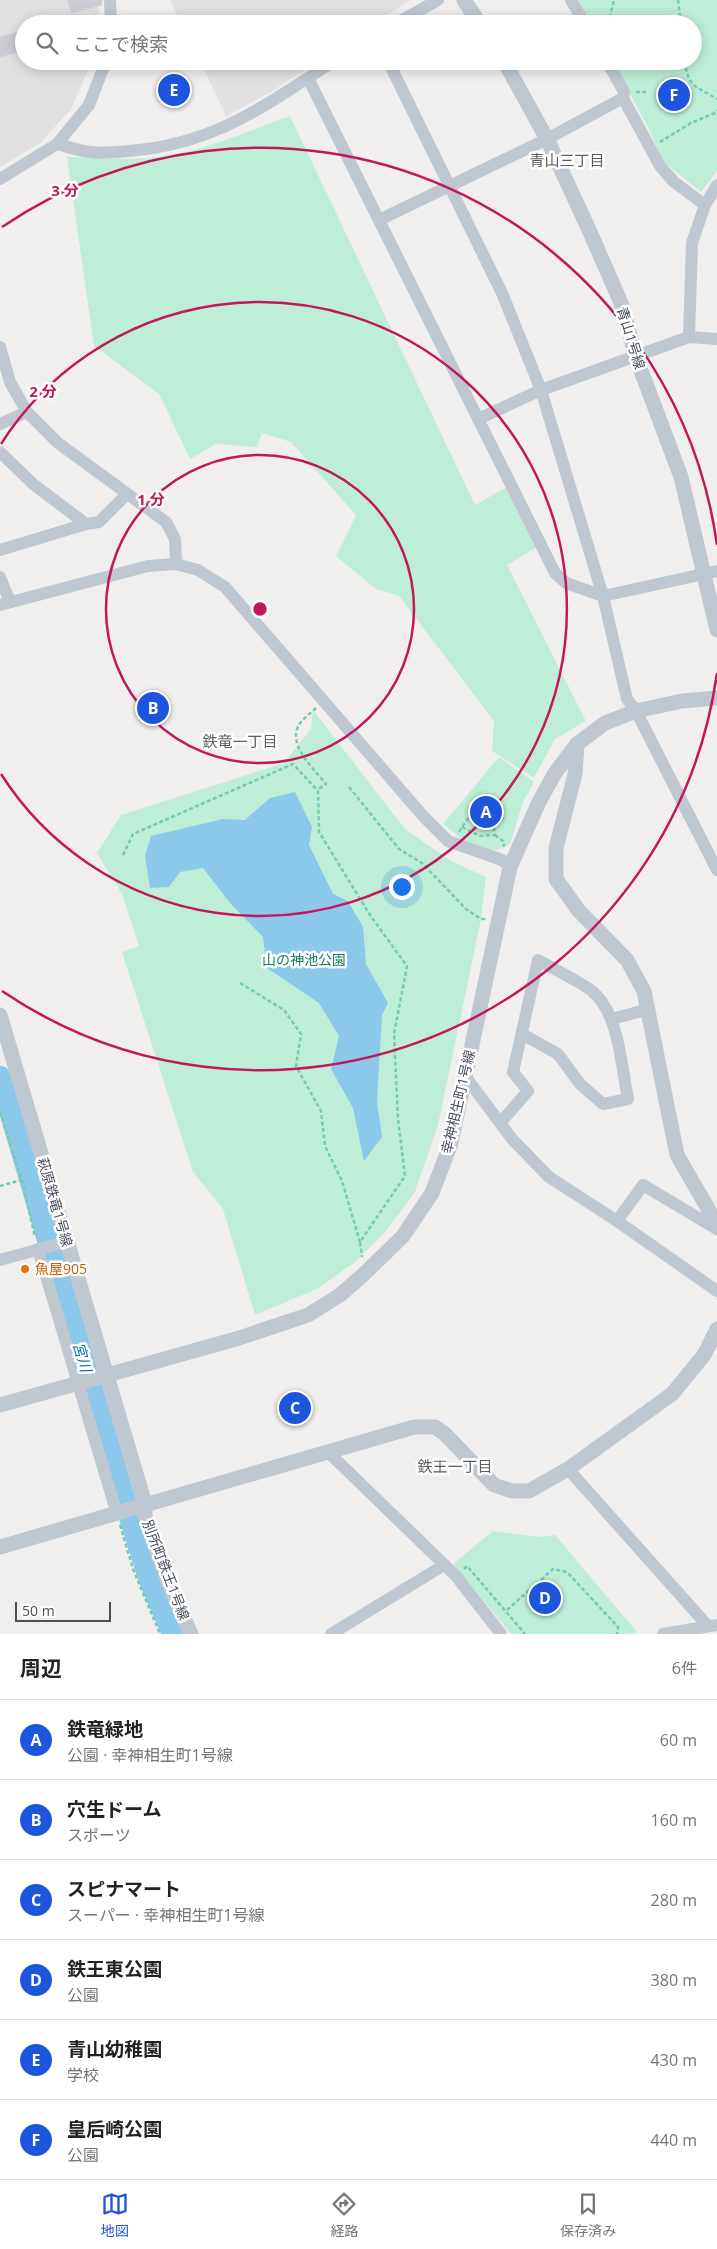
<!DOCTYPE html>
<html lang="ja">
<head>
<meta charset="utf-8">
<style>
	body { margin:0; font-family:"Open Sans","Noto Sans JP",sans-serif; background:#f2f2f2; color:#222 }
	.scale { position:absolute; left:15px; bottom:12px; width:96px; box-sizing:border-box; padding-left:5px; border:2px solid #474f5b; border-top:0; font-size:14px; line-height:18px; white-space:nowrap; color:#474f5b; -webkit-text-stroke:4px #fff; paint-order:stroke }
	.you { position:absolute; left:401px; top:886px; width:18px; height:18px; margin:-12px; border:4px solid #fff; border-radius:50%; background:#1a73e8; box-shadow:0 0 0 8px #1a73e833 }
	.badge { display:grid; place-items:center; width:32px; height:32px; border-radius:50%; background:#1d55dc; color:#fff; font-size:16px; font-weight:700 }
	.pin { position:absolute; translate:-50% -50%; border:2px solid #fff; box-shadow:0 1px 5px #0006 }
	.list { margin:0; padding:0; list-style:none }
	h2 { display:flex; justify-content:space-between; align-items:center; height:65px; margin:0; padding:0 20px; font-size:21px }
	h2 small { font-size:16px; font-weight:400; color:#767676 }
	.list li { display:grid; grid-template-columns:32px 1fr auto; gap:15px; align-items:center; box-sizing:border-box; height:80px; padding:0 20px; border-top:1px solid #e0e0e0 }
	.list b { display:block; font-size:19px; white-space:nowrap }
	.list p { margin:0; font-size:16px; white-space:nowrap; color:#767676 }
	.list em { font-size:16px; font-style:normal; color:#767676 }
	.icon { flex:none; width:28px; height:28px; fill:none; stroke:currentColor; stroke-width:2; stroke-linecap:round; stroke-linejoin:round }
	.map { position:relative; flex:none; width:717px; height:1634px; overflow:hidden }
	.search { position:absolute; background:#fff; box-shadow:0 2px 12px #0003; left:15px; right:15px; top:15px; height:55px; display:flex; align-items:center; gap:12px; box-sizing:border-box; padding:0 18px; border-radius:28px; color:#767676; font-size:19px }
	.sheet { height:545px; background:#fff }
	nav { display:flex; justify-content:space-around; align-items:center; box-sizing:border-box; height:70px; border-top:1px solid #e0e0e0; background:#fff; font-size:14px; color:#767676 }
	nav a { display:grid; justify-items:center; gap:2px }
	nav .on { color:#1d55dc }
	.map>svg:first-child { display:block }
	.education { fill:#e2e0e0 }
	.green { fill:#beeed7 }
	.water { fill:#8cc8ea }
	.lines { fill:none; stroke-linecap:round; stroke-linejoin:round }
	.river { stroke:#8cc8ea; stroke-width:22 }
	.building { fill:#cbcdd3; stroke:#d3d4da }
	.path { stroke:#77cbae; stroke-width:2.5; stroke-dasharray:4 2.5; stroke-linecap:butt }
	.minor { stroke:#bfc7d0; stroke-width:12 }
	.tertiary { stroke:#bfc7d0; stroke-width:15 }
	.ring { fill:none; stroke:#c2185b; stroke-width:2.5 }
	.food-dot { fill:#e8710a; stroke:#fff; stroke-width:2 }
	.labels { text-anchor:middle; stroke-width:5; stroke-linejoin:round; paint-order:stroke }
	.street-label { font-size:14px; fill:#474f5b; stroke:#fff }
	.park-label { font-size:14px; fill:#197b59; stroke:#fff }
	.food-label { font-size:14px; fill:#c56008; stroke:#fff; text-anchor:start }
	.neighbourhood-label { font-size:15px; fill:#5b5e63; stroke:#fff }
	.water-label { font-size:15px; font-style:italic; fill:#1070a6; stroke:#fff }
	.centre { fill:#c2185b; stroke:#fff; stroke-width:2.5 }
	.ring-label { font-size:15px; text-anchor:middle; font-weight:bold; fill:#c2185b; stroke:#fff; stroke-width:5; stroke-linejoin:round; paint-order:stroke }
</style>
</head>
<body>
<div class="map">
<svg width="717" height="1634" viewBox="0 0 717 1634">
	<rect width="100%" height="100%" fill="#f1efee"/>
	<g class="education">
		<polygon points="0,0 98,0 100,24 24,24 24,61 92,61 71,109 40,143 0,167"/>
		<polygon points="170,0 410,0 374,24 181,24"/>
		<polygon points="200,61 318,61 271,92 226,116"/>
	</g>
	<g class="green">
		<polygon points="578,0 717,0 717,171 701,192 663,161 649,129 612,61 693,61 693,24 591,24"/>
		<path d="M290,116L475,505L507,487L537,547L507,565L586,721L555,739L534,778L492,751L494,721L399,596L376,589L336,556L356,515L291,442L262,433L257,447L216,444L190,459L159,394L94,346L67,157C100,158 134,161 166,156C209,148 250,131 290,116Z"/>
		<polygon points="313,710 405,829 451,861 486,877 481,919 438,1125 415,1192 386,1231 355,1262 319,1288 255,1315 223,1209 193,1172 122,952 139,946 122,894 97,853 121,815 284,763 311,729"/>
		<polygon points="499,757 534,782 523,802 510,844 493,851 462,839 443,824"/>
		<polygon points="493,1531 538,1537 555,1535 637,1632 634,1634 511,1634 453,1564"/>
	</g>
	<polygon class="water" points="295,792 312,827 309,845 333,894 348,901 363,927 366,964 388,1003 382,1015 377,1101 382,1137 364,1161 353,1108 331,1069 339,1036 319,1003 267,968 263,937 230,903 203,868 180,872 169,887 150,888 145,856 151,836 223,819 245,820 270,798"/>
	<g class="lines">
		<polyline class="river" points="0,1077 124,1498 149,1578 173,1634"/>
	</g>
	<g class="building">
		<polygon points="67,0 102,0 102,5 72,13"/>
		<polygon points="24,30 24,51 0,57 0,37"/>
	</g>
	<g class="lines">
		<g class="path">
			<polyline points="678,0 681,24"/>
			<polyline points="608,24 614,0"/>
			<path d="M685,61C688,89 697,86 717,99"/>
			<polyline points="636,92 646,92"/>
			<polyline points="660,142 691,123 715,113 717,110"/>
			<path d="M316,708C311,713 302,719 299,725C287,745 314,769 326,784L317,790"/>
			<polyline points="349,787 399,849 422,863 466,909 481,919 486,919"/>
			<polyline points="462,827 480,836 495,835 494,829 504,816"/>
			<polyline points="459,832 476,806"/>
			<polyline points="495,835 503,841 504,847"/>
			<polyline points="123,855 133,834 293,764 318,791 319,832 370,915 407,966 394,1034 398,1119 405,1176 360,1242 362,1257"/>
			<polyline points="240,983 284,1010 301,1034 296,1066 321,1111 325,1146 342,1181 360,1242"/>
			<polyline points="0,1112 22,1180 35,1237"/>
			<polyline points="0,1186 22,1180"/>
			<polyline points="120,1525 133,1569 160,1634"/>
			<polyline points="464,1569 467,1566 525,1634"/>
			<polyline points="507,1610 553,1569 567,1572 618,1627 617,1634"/>
		</g>
		<g class="minor">
			<polyline points="110,0 111,24"/>
			<polyline points="571,0 585,24"/>
			<polyline points="395,24 438,0"/>
			<polyline points="334,61 308,78 555,573 566,583 603,596 717,571"/>
			<polyline points="388,61 502,293 541,390 603,596 627,699 636,711 717,870"/>
			<polyline points="607,61 624,92 623,98 660,166 674,182 705,205"/>
			<path d="M57,144C69,147 80,151 91,152C103,154 117,152 129,151C203,145 248,117 308,78"/>
			<polyline points="0,179 57,144 89,105 106,61"/>
			<polyline points="379,220 547,139 623,98"/>
			<polyline points="689,337 692,243 705,205 717,185"/>
			<polyline points="0,347 10,382 27,412 58,443 166,522 175,539 176,564"/>
			<polyline points="478,419 541,390 689,337 717,339"/>
			<polyline points="0,424 27,412"/>
			<polyline points="0,452 33,484 86,524 0,550"/>
			<polyline points="86,524 99,522 127,494"/>
			<polyline points="0,577 10,602"/>
			<polyline points="0,605 148,566 176,564 198,570 225,587 424,817 448,841 502,860 510,867"/>
			<polyline points="612,1019 649,1009"/>
			<polyline points="465,1076 512,1139 549,1177 617,1221 717,1291"/>
			<path d="M501,1122L528,1091L513,1072L538,960C555,970 576,979 592,991C619,1013 621,1065 628,1099L603,1104L580,1084L558,1054L522,1034"/>
			<polyline points="617,1221 643,1185 717,1229"/>
			<polyline points="38,1249 117,1514"/>
			<polyline points="0,1260 66,1242"/>
			<polyline points="328,1452 456,1576 501,1634"/>
			<polyline points="568,1469 707,1625"/>
			<polyline points="331,1634 444,1565"/>
			<polyline points="663,1634 717,1625"/>
		</g>
		<g class="tertiary">
			<polyline points="464,0 480,24"/>
			<polyline points="504,61 547,139 590,232 621,303 636,357 681,477 717,630"/>
			<polyline points="577,744 575,774 556,848 556,879 579,911 627,960 644,991 677,1155 717,1224"/>
			<polyline points="0,1015 145,1504 145,1517 170,1587 191,1634"/>
			<polyline points="0,1405 236,1339 308,1315 340,1295 363,1275 403,1236 432,1193 451,1143 510,867 539,802 555,773 577,744 605,723 636,711 682,701 717,698"/>
			<polyline points="0,1547 414,1427 435,1427 445,1434 494,1485 512,1491 529,1491 568,1469 672,1394 704,1355 717,1329"/>
		</g>
	</g>
	<g class="ring">
		<circle cx="260" cy="609" r="154"/>
		<path d="M1 444A307 307 0 1 1 1 774"/>
		<path d="M717 673A461 461 0 0 1 2 991M2 227A461 461 0 0 1 717 545"/>
	</g>
	<circle class="food-dot" cx="25" cy="1269" r="5"/>
	<g class="labels">
		<g class="street-label">
			<text transform="translate(631 338) rotate(73)" y="5">青山1号線</text>
			<text transform="translate(458 1102) rotate(-77)" y="5">幸神相生町1号線</text>
			<text transform="translate(55 1202) rotate(74)" y="5">萩原鉄竜1号線</text>
			<text transform="translate(166 1570) rotate(69)" y="5">別所町鉄王1号線</text>
		</g>
		<g class="park-label">
			<text x="304" y="965">山の神池公園</text>
		</g>
		<g class="food-label">
			<text x="35" y="1274">魚屋905</text>
		</g>
		<g class="neighbourhood-label">
			<text x="567" y="166">青山三丁目</text>
			<text x="240" y="747">鉄竜一丁目</text>
			<text x="455" y="1472">鉄王一丁目</text>
		</g>
		<g class="water-label">
			<text transform="translate(82 1357) rotate(74)" y="5">宮川</text>
		</g>
	</g>
	<circle cx="260" cy="609" r="8" class="centre"/>
	<g class="ring-label">
		<text x="65" y="196">3 分</text>
		<text x="43" y="397">2 分</text>
		<text x="151" y="505">1 分</text>
	</g>
</svg>
<div class="scale">50 m</div>
<div class="you"></div>
<div class="pin badge" style="left:486px;top:812px">A</div>
<div class="pin badge" style="left:153px;top:708px">B</div>
<div class="pin badge" style="left:295px;top:1408px">C</div>
<div class="pin badge" style="left:545px;top:1598px">D</div>
<div class="pin badge" style="left:174px;top:90px">E</div>
<div class="pin badge" style="left:674px;top:95px">F</div>
<div class="search"><svg class="icon" aria-label="search" viewBox="0 0 24 24"><circle cx="10" cy="10" r="6"/><path d="M15 15l6 6"/></svg>ここで検索</div>
</div>
<section class="sheet">
<h2>周辺<small>6件</small></h2>
<ul class="list">
<li><span class="badge">A</span><div><b>鉄竜緑地</b><p>公園 · 幸神相生町1号線</p></div><em>60 m</em></li>
<li><span class="badge">B</span><div><b>穴生ドーム</b><p>スポーツ</p></div><em>160 m</em></li>
<li><span class="badge">C</span><div><b>スピナマート</b><p>スーパー · 幸神相生町1号線</p></div><em>280 m</em></li>
<li><span class="badge">D</span><div><b>鉄王東公園</b><p>公園</p></div><em>380 m</em></li>
<li><span class="badge">E</span><div><b>青山幼稚園</b><p>学校</p></div><em>430 m</em></li>
<li><span class="badge">F</span><div><b>皇后崎公園</b><p>公園</p></div><em>440 m</em></li>
</ul>
</section>
<nav>
<a class="on"><svg class="icon" aria-label="map" viewBox="0 0 24 24"><path d="M3 6l6-2 6 2 6-2v14l-6 2-6-2-6 2zM9 4v14M15 6v14"/></svg>地図</a>
<a><svg class="icon" aria-label="directions" viewBox="0 0 24 24"><path d="M12 3l9 9-9 9-9-9zM9 14v-3h6M13 9l2 2-2 2"/></svg>経路</a>
<a><svg class="icon" aria-label="saved" viewBox="0 0 24 24"><path d="M7 4h10v16l-5-4-5 4z"/></svg>保存済み</a>
</nav>
</body>
</html>
